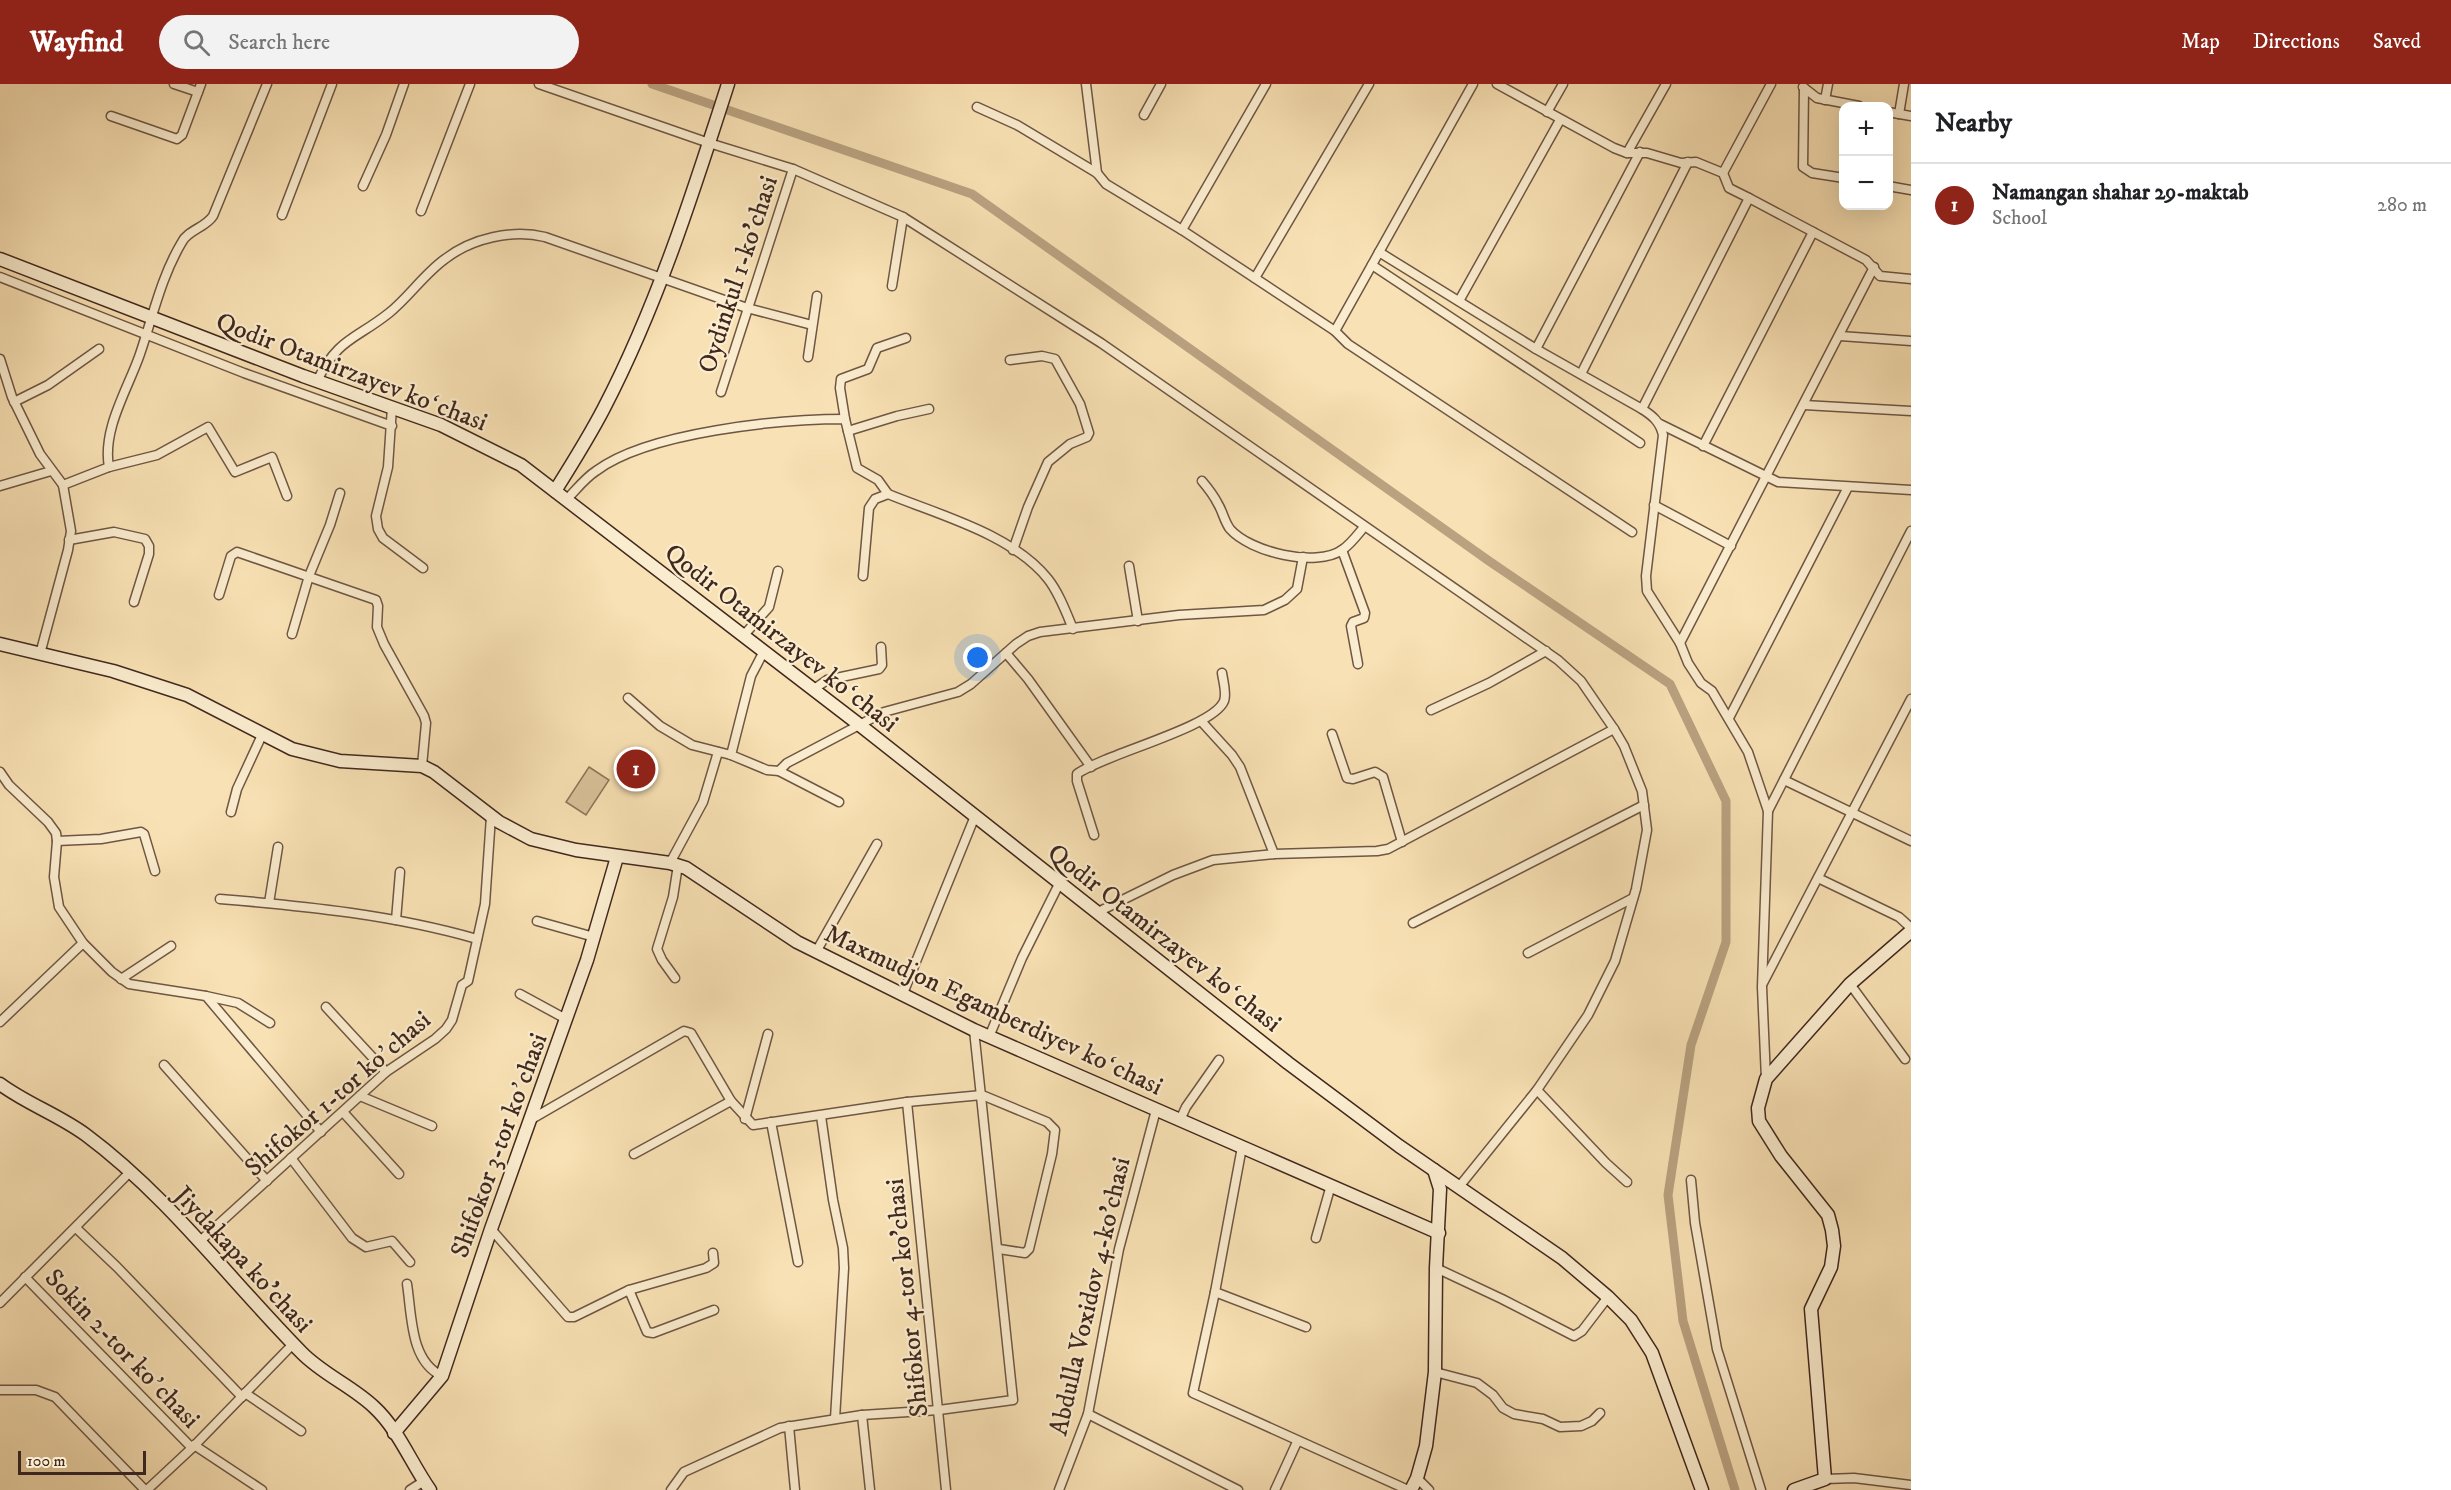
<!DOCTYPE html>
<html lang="en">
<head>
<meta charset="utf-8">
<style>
	body { margin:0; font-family:"IM FELL DW Pica",serif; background:#f2f2f2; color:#202124 }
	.controls { position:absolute; right:18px; top:18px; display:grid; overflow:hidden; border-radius:12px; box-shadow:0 6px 24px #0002 }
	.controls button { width:54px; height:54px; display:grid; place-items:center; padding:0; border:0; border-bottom:2px solid #e0e0e0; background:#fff; color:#202124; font:30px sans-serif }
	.scale { position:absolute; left:18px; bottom:15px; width:128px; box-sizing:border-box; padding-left:6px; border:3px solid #41281e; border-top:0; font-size:16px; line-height:21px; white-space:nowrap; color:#41281e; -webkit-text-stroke:4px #faecce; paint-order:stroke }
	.you { position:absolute; left:978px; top:574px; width:21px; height:21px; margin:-15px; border:4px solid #fff; border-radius:50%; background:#1a73e8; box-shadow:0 0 0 9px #1a73e833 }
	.badge { display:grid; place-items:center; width:39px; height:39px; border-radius:50%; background:#8f2418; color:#fff; font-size:20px; font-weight:700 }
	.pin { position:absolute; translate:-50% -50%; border:3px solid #fff; box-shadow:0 2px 6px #0006 }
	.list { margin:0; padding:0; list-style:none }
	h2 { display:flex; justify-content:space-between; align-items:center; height:78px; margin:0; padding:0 24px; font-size:26px }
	h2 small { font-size:20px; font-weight:400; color:#757577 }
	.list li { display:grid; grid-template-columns:39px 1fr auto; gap:18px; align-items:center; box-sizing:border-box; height:84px; padding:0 24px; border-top:2px solid #e0e0e0 }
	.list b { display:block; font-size:22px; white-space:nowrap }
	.list p { margin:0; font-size:20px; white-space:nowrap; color:#757577 }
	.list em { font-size:20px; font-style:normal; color:#757577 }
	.icon { flex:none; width:33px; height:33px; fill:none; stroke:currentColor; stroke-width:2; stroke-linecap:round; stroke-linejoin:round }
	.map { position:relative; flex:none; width:1911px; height:1406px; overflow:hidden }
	header { display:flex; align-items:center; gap:36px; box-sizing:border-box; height:84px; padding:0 30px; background:#8f2418; color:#fff }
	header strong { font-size:28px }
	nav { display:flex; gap:33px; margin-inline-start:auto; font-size:21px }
	.search { width:420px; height:54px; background:#f2f2f2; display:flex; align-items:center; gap:15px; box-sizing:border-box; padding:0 21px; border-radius:33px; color:#757577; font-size:22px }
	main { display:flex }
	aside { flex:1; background:#fff }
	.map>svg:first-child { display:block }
	.park { fill:#d9c29a; stroke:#8d755c; stroke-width:1.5 }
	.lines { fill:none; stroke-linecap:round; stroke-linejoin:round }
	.canal { stroke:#baa281; stroke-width:9 }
	.street-casing { stroke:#6f5644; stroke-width:11 }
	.secondary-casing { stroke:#41281e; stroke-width:15 }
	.street { stroke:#faecce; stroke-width:8 }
	.secondary { stroke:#faecce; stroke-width:12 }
	.labels { text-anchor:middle; stroke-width:4.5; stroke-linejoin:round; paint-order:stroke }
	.street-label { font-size:26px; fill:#41281e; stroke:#faecce }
</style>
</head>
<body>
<header>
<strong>Wayfind</strong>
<div class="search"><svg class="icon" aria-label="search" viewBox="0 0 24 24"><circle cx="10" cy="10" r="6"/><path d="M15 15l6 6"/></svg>Search here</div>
<nav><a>Map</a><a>Directions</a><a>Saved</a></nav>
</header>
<main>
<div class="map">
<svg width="1911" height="1406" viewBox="0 0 1911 1406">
	<rect width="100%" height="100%" fill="#f8e1b4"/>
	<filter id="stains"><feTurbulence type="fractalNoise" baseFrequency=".00333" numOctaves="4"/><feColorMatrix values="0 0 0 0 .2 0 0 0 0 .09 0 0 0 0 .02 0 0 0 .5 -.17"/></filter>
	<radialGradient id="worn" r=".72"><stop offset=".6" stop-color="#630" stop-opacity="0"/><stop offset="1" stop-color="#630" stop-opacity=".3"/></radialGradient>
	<polygon class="park" points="589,683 609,696 586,731 566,718"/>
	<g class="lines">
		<polyline class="canal" points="652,0 972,110 1489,477 1670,600 1726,717 1726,858 1691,961 1668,1111 1683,1237 1735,1406"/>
		<g class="street-casing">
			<g id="street">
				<polyline points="174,0 198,8"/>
				<polyline points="539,0 709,59 793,85 903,133 1101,259 1558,576 1581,597 1614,645 1624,662 1642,707 1647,746 1636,805 1615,877 1588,931 1537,1006 1458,1104"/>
				<polyline points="1086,0 1097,89"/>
				<polyline points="1497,0 1614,64 1627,69 1647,69 1681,79 1696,78 1723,89"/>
				<polyline points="1803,3 1817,14 1859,22"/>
				<polyline points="1804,4 1803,83 1812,89 1844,94"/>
				<polyline points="1825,16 1828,0"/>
				<polyline points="977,23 1017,41 1097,89 1106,100 1182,146 1335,247 1348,260 1632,448"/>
				<polyline points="1547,28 1563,0"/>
				<polyline points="1888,28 1911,32"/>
				<polyline points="1899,30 1904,0"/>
				<polyline points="1144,31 1161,0"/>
				<polyline points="111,32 177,55 182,51 201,0"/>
				<polyline points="1627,69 1666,0"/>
				<polyline points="1723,89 1771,0"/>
				<polyline points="363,102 386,51 404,0"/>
				<polyline points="1888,102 1911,106"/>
				<polyline points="1749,114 1866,176 1880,192 1911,195"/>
				<polyline points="421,127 470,0"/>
				<polyline points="282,131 332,0"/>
				<polyline points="1182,146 1266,0"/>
				<path d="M1379,168L1536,265L1642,325C1653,332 1660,338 1663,351L1646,492L1647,507L1680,559L1688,579L1701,599L1712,607L1748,668L1768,727L1762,903L1766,995"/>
				<polyline points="1372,181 1640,359"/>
				<polyline points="0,193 244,289 392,342"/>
				<polyline points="1255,194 1369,0"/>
				<polyline points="892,202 903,133"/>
				<polyline points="1459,217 1560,36"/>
				<polyline points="1335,247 1473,0"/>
				<polyline points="1840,252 1911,257"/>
				<polyline points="1536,265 1640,68"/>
				<polyline points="808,273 817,212"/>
				<polyline points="0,275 12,313 40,370 63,401"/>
				<polyline points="1010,276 1042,272 1055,275 1080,320 1089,349 1087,353 1070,360 1048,378 1028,423 1013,466"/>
				<polyline points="1581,290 1688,78"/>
				<path d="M317,297C338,254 355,256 389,229C409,213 424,190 445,175C472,154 513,145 545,153L747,224L812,241"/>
				<polyline points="721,308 793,85"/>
				<polyline points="14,318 48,301 99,265"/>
				<polyline points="1804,321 1911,327"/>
				<polyline points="392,323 388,383 376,432 378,445 383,454 423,484"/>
				<polyline points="1642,325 1749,114 1729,104 1723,89"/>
				<polyline points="845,335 840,304 841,295 868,285 877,264 906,254"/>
				<polyline points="1660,340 1778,398 1911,406"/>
				<polyline points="848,347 897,332 929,325"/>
				<polyline points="1703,362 1813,148"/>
				<path d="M109,383C102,345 128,305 140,270C153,232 161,193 182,158C188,146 205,144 213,132L267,0"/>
				<path d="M1202,397C1208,404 1214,412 1218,420C1223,428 1224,437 1230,445C1250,468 1316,484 1342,466C1351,460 1358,450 1364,443"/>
				<polyline points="63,401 109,383 157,371 208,343 235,388 272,373 287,412"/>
				<polyline points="0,402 51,387"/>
				<path d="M567,415C576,406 585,394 596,387C648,348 781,335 845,335L857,384L878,396L888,410C939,431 1012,450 1048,495C1059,509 1066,528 1073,545"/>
				<polyline points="1654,421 1731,462"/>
				<polyline points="69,456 114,448 145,455 149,462 149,470 134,518"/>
				<polyline points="1342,466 1365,529 1364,534 1353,538 1351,542 1358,580"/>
				<polyline points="1129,482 1138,537"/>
				<polyline points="863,492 869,424 875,415 888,410"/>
				<polyline points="219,511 231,472 237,468 376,516 378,522 377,543 384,560 424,632 426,639 422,682"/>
				<polyline points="292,550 309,492 330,441 340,409"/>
				<polyline points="744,551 769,523 778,487"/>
				<polyline points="1680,559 1874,183"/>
				<polyline points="1006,569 1028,595 1091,683"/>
				<polyline points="40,570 68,466 71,447 63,401"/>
				<polyline points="814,605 827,596 879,585 882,581 881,563"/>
				<polyline points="628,614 660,642 692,661 731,671 767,686 779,687 839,718"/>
				<polyline points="1431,626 1489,599 1546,567"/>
				<polyline points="1729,634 1848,403"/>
				<polyline points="1201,637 1232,671 1240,683 1274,770"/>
				<polyline points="1332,650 1347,694 1353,695 1375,688 1383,693 1402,758"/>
				<polyline points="731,671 751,592 764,567"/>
				<polyline points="779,687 787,679 884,628 958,608 971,600 1016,560 1028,552 1040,548 1179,531 1264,526 1285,516 1297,505 1303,473"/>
				<polyline points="0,688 9,701 48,738 56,749 57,757 54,793 59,823 83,859 112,888 129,900 206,912 321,1048"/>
				<polyline points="1784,696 1911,757"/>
				<polyline points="1768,727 1911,447"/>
				<polyline points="231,728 237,705 262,651"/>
				<path d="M1094,751L1077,697V690C1104,670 1213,644 1224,617C1227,609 1223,597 1222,589"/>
				<polyline points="57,757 101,755 141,748 144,750 155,787"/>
				<polyline points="670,779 703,718 718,668"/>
				<polyline points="1818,794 1899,833 1911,844"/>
				<path d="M220,815C306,822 394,831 477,855"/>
				<polyline points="269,819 278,763"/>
				<polyline points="1098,828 1173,791 1213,776 1274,770 1377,767 1388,765 1614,645"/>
				<polyline points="396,836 400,788"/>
				<polyline points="537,837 594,853"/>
				<polyline points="1413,839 1644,721"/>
				<polyline points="816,868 877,760"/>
				<polyline points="1528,869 1633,814"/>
				<polyline points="675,894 662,876 657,865 673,813 678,781"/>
				<polyline points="121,895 171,862"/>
				<polyline points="1763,899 1911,615"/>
				<polyline points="1850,900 1905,975"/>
				<polyline points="520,910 566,935"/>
				<polyline points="206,912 238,919 270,939"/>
				<polyline points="902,912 975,732"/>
				<polyline points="326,923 386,988"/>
				<polyline points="0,938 83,859"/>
				<polyline points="989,953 1022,874 1060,798"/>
				<polyline points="164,981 267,1097"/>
				<polyline points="1537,1006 1606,1079 1627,1098"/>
				<polyline points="360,1012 432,1042"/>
				<polyline points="907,1018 946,1406"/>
				<polyline points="343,1028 399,1090"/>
				<polyline points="821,1032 833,1116 843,1164 844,1184 835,1335"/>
				<polyline points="745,1035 768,950"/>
				<polyline points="530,1036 684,947 691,949 731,1017 753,1041 907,1018 982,1011 1047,1038 1055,1046 1052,1070 1029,1165 1025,1169 999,1165"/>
				<polyline points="1180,1036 1186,1023 1219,976"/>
				<polyline points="771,1038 798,1178"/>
				<polyline points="1242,1063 1215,1208 1193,1309 1408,1406"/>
				<polyline points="634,1070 731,1017"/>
				<polyline points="291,1074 352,1154 366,1163 392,1157 410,1178"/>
				<polyline points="1691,1096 1695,1139 1717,1265 1761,1406"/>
				<polyline points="76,1144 117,1183 242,1313"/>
				<polyline points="491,1145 568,1233 574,1233 629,1206 706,1184 714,1179 713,1169"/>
				<polyline points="1316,1154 1331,1101"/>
				<polyline points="199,1158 386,988 435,955 446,945 452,936 462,901 468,897 485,820 491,732"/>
				<polyline points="1436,1184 1502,1215 1574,1252 1582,1247 1608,1213"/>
				<polyline points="25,1193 192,1364"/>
				<path d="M407,1200C412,1232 410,1277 442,1292"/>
				<polyline points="629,1206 647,1248 653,1249 714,1226"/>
				<polyline points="1215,1208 1306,1243"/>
				<polyline points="0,1219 130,1088"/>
				<polyline points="1435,1288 1477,1299 1493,1311 1503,1324 1514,1330 1543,1335 1560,1343 1581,1342 1592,1337 1600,1329"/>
				<polyline points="0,1306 36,1306 55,1313 145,1406"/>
				<polyline points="245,1309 301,1347"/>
				<polyline points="1088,1330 1238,1406"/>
				<polyline points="862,1331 870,1406"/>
				<polyline points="789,1342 795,1406"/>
				<polyline points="194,1361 262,1406"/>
				<polyline points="1417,1394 1429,1406"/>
				<polyline points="1825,1395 1854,1394 1911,1401"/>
				<polyline points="147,1406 192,1364 293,1260"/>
				<polyline points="410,1406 424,1397"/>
				<polyline points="671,1406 684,1388 780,1344 862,1331 939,1326 1013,1316 974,946"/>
				<polyline points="1059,1406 1088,1330 1119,1165 1156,1026"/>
				<polyline points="1275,1406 1297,1358"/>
			</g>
		</g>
		<g class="secondary-casing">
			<g id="secondary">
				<polyline points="0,175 303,292 441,341 521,381 861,642 1288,979 1399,1062 1562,1174 1608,1213 1631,1236 1652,1269 1702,1406"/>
				<path d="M555,407C572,380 589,353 604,324C657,222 693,109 728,0"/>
				<polyline points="0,560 113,587 187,611 292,665 340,677 422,682 434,688 499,738 531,755 576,766 670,779 686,784 797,858 974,946 1439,1149"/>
				<path d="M0,1000C27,1020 59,1031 86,1051C168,1112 230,1196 301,1268C322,1290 352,1302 374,1323C398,1345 411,1379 430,1406"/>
				<polyline points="394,1349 442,1292 491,1145 587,876 617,773"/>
				<polyline points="1411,1406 1417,1394 1426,1362 1435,1288 1436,1184 1440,1105 1434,1086"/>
				<polyline points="1794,1406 1825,1395 1811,1225 1831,1183 1834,1162 1832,1146 1828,1131 1781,1072 1759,1037 1758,1024 1766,995 1850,900 1911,847"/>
			</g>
		</g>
		<use href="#street" class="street"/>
		<use href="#secondary" class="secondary"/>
	</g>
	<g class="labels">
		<g class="street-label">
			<text transform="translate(737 190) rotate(-72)" y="9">Oydinkul 1-ko'chasi</text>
			<text transform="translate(352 287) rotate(21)" y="9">Qodir Otamirzayev koʻchasi</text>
			<text transform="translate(782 553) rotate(38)" y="9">Qodir Otamirzayev koʻchasi</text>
			<text transform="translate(1165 853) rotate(38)" y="9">Qodir Otamirzayev koʻchasi</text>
			<text transform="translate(994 925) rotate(25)" y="9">Maxmudjon Egamberdiyev koʻchasi</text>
			<text transform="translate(337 1009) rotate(-41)" y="9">Shifokor 1-tor koʼchasi</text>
			<text transform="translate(498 1061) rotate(-70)" y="9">Shifokor 3-tor koʼchasi</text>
			<text transform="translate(244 1175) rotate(47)" y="9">Jiydakapa ko'chasi</text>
			<text transform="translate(1089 1212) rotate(-77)" y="9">Abdulla Voxidov 4-ko'chasi</text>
			<text transform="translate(906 1214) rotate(-96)" y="9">Shifokor 4-tor ko'chasi</text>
			<text transform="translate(123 1264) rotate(46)" y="9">Sokin 2-tor koʼchasi</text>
		</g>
	</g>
	<rect width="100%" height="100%" filter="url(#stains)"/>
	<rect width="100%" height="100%" fill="url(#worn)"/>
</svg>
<div class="controls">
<button>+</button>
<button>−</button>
</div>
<div class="scale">100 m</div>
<div class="you"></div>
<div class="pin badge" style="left:636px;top:685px">1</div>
</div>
<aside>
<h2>Nearby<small></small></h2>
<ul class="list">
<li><span class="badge">1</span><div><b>Namangan shahar 29-maktab</b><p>School</p></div><em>280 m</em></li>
</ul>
</aside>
</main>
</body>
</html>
